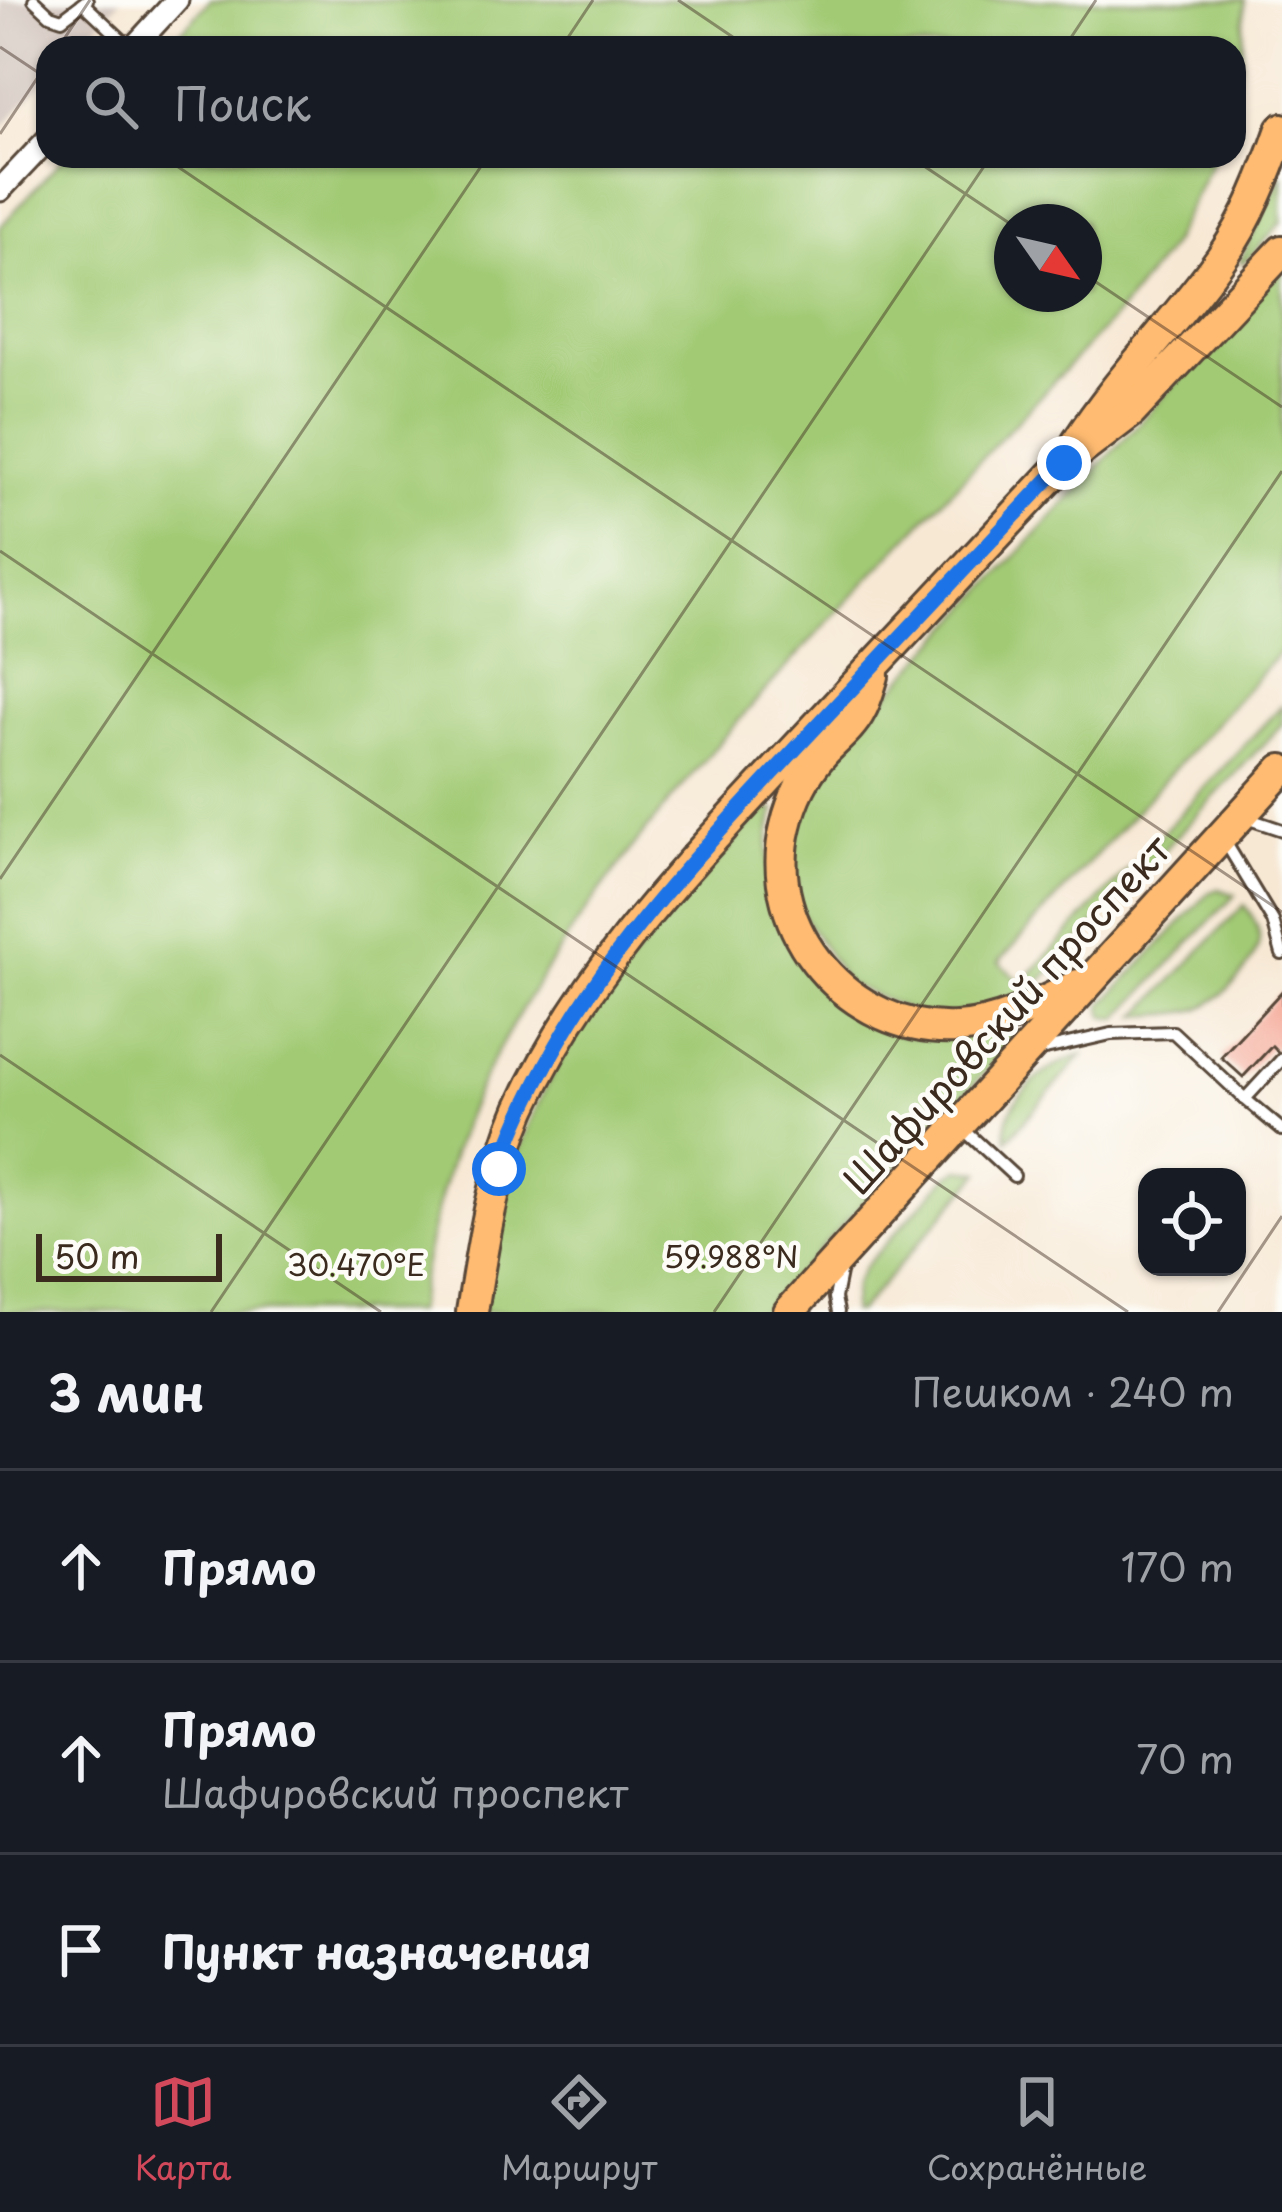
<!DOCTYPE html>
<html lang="ru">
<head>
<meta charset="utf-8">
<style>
	body { margin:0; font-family:"Playpen Sans",sans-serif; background:#20242c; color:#f1f3f6 }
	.controls { position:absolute; right:36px; bottom:36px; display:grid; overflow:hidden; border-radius:24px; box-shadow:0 3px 9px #0004 }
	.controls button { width:108px; height:108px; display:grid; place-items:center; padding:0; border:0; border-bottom:3px solid #363941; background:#171b24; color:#f1f3f6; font:60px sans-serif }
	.compass { position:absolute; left:994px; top:204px; width:108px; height:108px; border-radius:50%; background:#171b24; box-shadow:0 3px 9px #0004; rotate:124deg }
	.scale { position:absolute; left:36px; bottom:30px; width:186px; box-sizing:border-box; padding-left:12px; border:6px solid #3b2a1e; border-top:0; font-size:33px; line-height:42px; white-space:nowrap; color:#3b2a1e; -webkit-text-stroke:9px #fdfcf7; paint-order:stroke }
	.stop { position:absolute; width:36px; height:36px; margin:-27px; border:9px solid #1a73e8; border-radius:50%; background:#fff }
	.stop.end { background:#1a73e8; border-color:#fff; box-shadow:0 3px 12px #0008 }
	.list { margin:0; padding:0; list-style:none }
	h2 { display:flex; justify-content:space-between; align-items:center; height:156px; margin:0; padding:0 48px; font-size:51px }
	h2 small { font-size:39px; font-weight:400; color:#9ea1a6 }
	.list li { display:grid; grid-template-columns:78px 1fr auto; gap:36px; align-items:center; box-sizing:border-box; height:192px; padding:0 48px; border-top:3px solid #363941 }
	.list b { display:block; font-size:45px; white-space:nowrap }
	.list p { margin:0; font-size:39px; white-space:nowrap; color:#9ea1a6 }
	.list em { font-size:39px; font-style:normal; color:#9ea1a6 }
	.icon { flex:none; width:66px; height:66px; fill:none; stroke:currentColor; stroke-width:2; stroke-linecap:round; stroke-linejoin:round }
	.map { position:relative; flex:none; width:1282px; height:1312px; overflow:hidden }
	.search { position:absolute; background:#171b24; box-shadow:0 3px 9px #0004; left:36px; right:36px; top:36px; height:132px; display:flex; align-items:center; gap:30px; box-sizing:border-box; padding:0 42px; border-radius:36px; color:#9ea1a6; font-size:45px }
	.sheet { height:732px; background:#171b24 }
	nav { display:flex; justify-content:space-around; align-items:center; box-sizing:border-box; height:168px; border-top:3px solid #363941; background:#171b24; font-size:33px; color:#9ea1a6 }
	nav a { display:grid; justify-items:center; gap:6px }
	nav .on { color:#d1495b }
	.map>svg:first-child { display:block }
	.industrial { fill:#cfc1ba }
	.green { fill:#a2ca75; stroke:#6e7a4a; stroke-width:3; fill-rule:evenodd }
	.building { fill:#f4a18f }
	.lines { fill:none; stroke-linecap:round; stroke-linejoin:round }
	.service-casing { stroke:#574639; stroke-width:16 }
	.minor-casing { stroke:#574639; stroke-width:27 }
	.primary-casing { stroke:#574639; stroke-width:36 }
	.service { stroke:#fff; stroke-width:10 }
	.minor { stroke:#fff; stroke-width:21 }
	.primary { stroke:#ffbb71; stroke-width:30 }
	.route { stroke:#1a73e8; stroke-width:15 }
	.ticks { fill:none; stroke:#3b2a1e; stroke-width:3; stroke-opacity:0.45 }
	.labels { text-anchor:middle; stroke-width:9; stroke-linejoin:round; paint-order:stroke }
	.street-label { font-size:39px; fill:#3b2a1e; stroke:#fdfcf7 }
	.ticks-label { font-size:30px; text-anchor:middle; fill:#3b2a1e; stroke:#fdfcf7; stroke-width:9; stroke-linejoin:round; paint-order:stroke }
</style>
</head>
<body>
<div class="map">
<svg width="1282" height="1312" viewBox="0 0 1282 1312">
	<rect width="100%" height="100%" fill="#fdfcf7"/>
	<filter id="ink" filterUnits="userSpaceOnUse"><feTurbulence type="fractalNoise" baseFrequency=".00833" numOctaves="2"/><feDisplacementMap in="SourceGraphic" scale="24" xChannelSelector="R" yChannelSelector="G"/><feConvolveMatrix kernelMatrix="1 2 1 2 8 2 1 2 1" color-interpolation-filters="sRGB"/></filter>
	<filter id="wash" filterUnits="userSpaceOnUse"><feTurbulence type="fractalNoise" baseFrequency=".004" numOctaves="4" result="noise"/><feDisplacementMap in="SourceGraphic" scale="48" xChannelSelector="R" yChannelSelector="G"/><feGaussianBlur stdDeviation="2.7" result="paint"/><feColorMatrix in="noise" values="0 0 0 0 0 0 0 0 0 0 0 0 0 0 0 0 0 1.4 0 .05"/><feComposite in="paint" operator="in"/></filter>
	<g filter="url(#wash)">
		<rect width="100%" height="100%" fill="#f7e8d4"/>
		<polygon class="industrial" points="0,0 121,0 76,48 48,48 48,78 0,129"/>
		<g class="green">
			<polygon points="210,0 1245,0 1241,62 1234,89 1234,48 166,48"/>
			<path d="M65,156H1214L1168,249L1119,312C1032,405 945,497 858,590C720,737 583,889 488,1069C449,1144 430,1230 416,1312H0V227ZM1012,222H1084V294H1012Z"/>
			<polygon points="1282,174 1282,222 1244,263 1240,261"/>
			<polygon points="1282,268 1282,650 999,962 1022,983 1282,705 1282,724 1028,995 1001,1008 927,1018 847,983 798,908 793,839 826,762"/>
			<path d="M763,808L775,810C749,895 800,1002 885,1031C923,1044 968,1034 1006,1031L1015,1040L761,1312H481C495,1244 507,1171 536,1108C584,1000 687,897 763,808Z"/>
			<polygon points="1218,889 1235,895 1118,1019 1105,1017 1102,1005 1209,893"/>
			<path d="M1244,905C1252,916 1260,926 1259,940C1257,964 1219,1003 1196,1010C1178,1015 1157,1014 1138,1016Z"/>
			<path d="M1083,1055L1007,1140C1000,1100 1048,1064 1083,1055Z"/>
			<polygon points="960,1169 981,1172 858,1312 851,1312 854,1286 863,1268 948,1176"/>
		</g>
		<g id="blocks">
			<polygon class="building" points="1282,991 1282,1056 1272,1046 1243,1077 1221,1057"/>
		</g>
	</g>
	<g filter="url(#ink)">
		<use href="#blocks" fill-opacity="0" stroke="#574639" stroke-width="3"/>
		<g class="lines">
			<g class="service-casing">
				<g id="service">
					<polyline points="34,0 50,15 62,19 87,0"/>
					<polyline points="84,4 131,48"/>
					<polyline points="1243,817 1282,830"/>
					<polyline points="1224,840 1273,921 1282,954"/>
					<polyline points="1041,1050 1111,1034 1173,1032 1245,1099 1282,1059"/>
					<polyline points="1245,1099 1282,1130"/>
					<polyline points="962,1128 1014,1176"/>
					<polyline points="838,1312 835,1298 841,1268"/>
				</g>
			</g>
			<g class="minor-casing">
				<g id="minor">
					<polyline points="133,48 177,0"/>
					<polyline points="0,190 48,139"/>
				</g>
			</g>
			<g class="primary-casing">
				<g id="primary">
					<path d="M1077,443C1120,376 1177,321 1222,257C1249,219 1267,172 1282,129"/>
					<path d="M873,676C869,688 866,701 860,711C852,727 835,740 823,753C805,773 792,800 786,826C760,930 851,1034 957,1028C1000,1025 1040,1004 1078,985"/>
					<path d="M472,1312C483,1243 493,1174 521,1109C583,972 689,864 790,755C881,658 973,560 1064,463L1131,412L1282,251"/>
					<polyline points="789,1312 1282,770"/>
				</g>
			</g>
			<use href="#service" class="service"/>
			<use href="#minor" class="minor"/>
			<use href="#primary" class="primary"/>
		</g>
	</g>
	<g class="lines" filter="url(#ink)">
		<path class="route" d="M499,1169C565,989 675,879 802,742C889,649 977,556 1064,463"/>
	</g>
	<path class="ticks" d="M678,0L749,48M0,47L48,79M58,48L90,0M561,48L593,0M1064,48L1096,0M0,134L48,62M162,156L1282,912M909,156L1012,225M1084,274L1282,407M0,551L1128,1312M0,879L488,156M0,1055L381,1312M211,1312L991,156M714,1312L1282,471M1218,1312L1282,1216"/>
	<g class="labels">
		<g class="street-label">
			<text transform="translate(1007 1015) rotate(-48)" y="14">Шафировский проспект</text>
		</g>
	</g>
	<g class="ticks-label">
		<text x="731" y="1268">59.988°N</text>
		<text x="356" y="1276">30.470°E</text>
	</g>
</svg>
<div class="controls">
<button><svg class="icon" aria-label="locate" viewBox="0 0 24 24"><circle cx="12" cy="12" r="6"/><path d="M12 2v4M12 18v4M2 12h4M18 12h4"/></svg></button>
</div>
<svg class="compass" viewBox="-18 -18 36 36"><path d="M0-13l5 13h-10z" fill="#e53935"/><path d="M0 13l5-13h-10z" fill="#9ea1a6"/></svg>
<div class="scale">50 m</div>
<div class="stop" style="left:499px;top:1169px"></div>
<div class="stop end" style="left:1064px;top:463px"></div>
<div class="search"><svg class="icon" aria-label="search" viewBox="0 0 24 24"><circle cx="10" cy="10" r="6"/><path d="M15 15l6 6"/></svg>Поиск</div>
</div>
<section class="sheet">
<h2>3 мин<small>Пешком · 240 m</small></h2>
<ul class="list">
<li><svg class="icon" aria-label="ahead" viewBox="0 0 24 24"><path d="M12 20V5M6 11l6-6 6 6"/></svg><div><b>Прямо</b></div><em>170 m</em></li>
<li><svg class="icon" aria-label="ahead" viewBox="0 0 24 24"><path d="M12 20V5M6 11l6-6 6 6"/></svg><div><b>Прямо</b><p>Шафировский проспект</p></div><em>70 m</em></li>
<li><svg class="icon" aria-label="arrive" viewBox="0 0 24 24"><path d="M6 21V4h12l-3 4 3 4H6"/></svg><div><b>Пункт назначения</b></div></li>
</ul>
</section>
<nav>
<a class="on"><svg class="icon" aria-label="map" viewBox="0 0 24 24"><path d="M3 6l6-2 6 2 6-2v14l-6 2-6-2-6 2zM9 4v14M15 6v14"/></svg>Карта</a>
<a><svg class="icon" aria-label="directions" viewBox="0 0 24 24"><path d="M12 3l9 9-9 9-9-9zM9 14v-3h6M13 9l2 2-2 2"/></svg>Маршрут</a>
<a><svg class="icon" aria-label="saved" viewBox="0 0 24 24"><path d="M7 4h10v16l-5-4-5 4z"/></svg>Сохранённые</a>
</nav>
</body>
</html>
